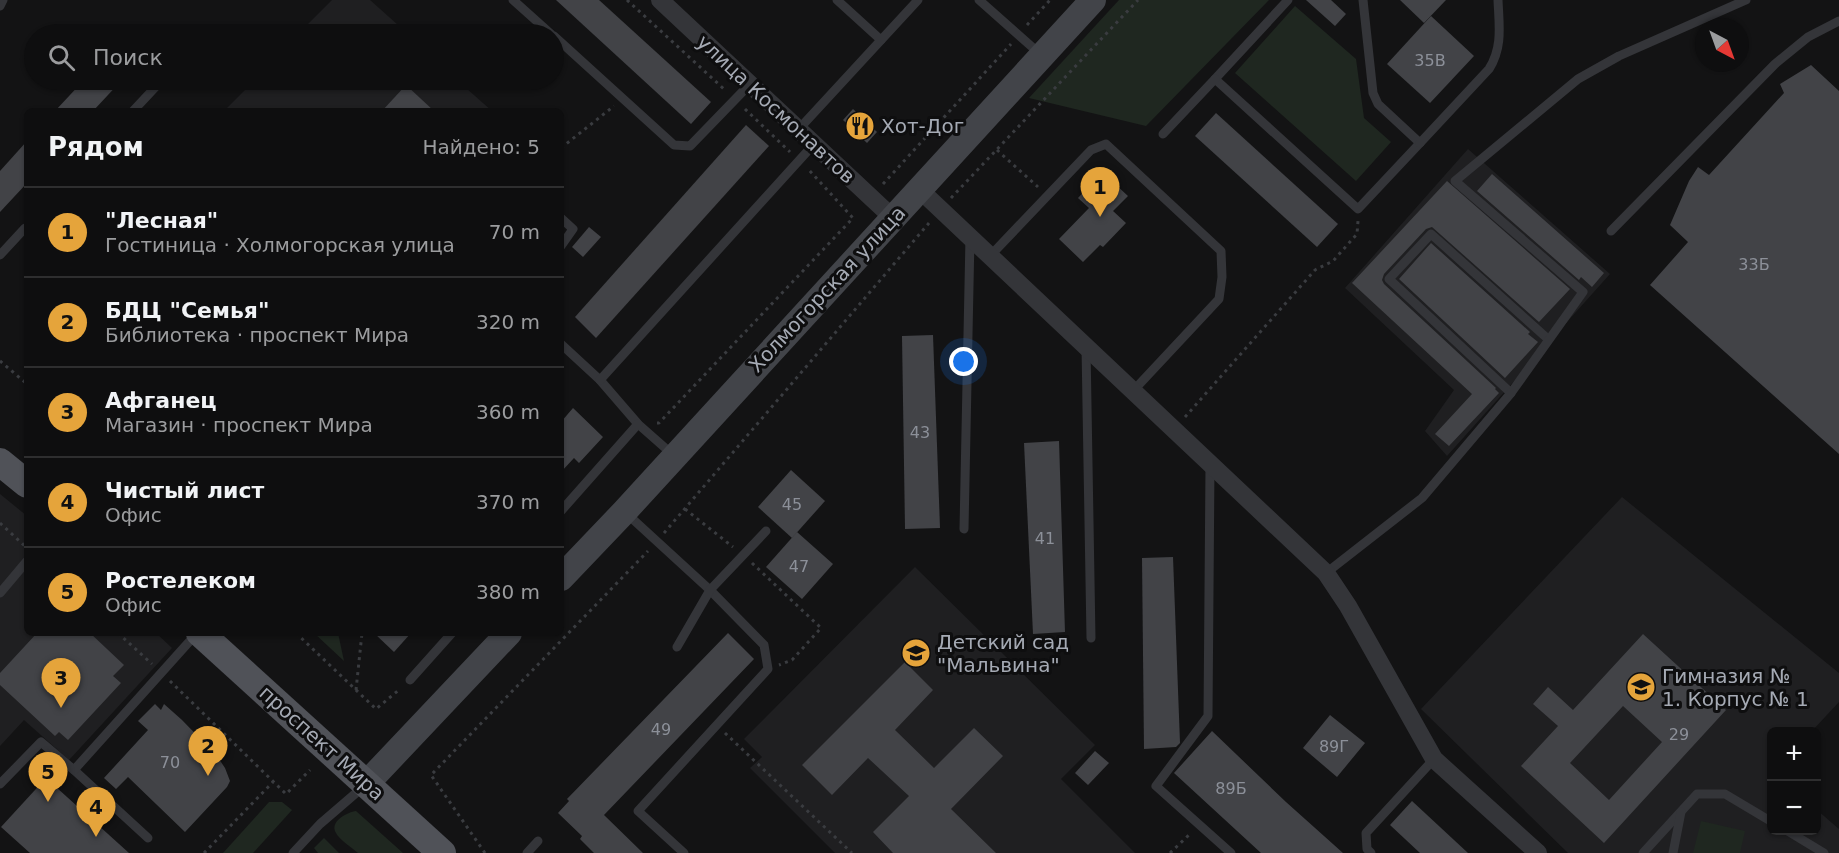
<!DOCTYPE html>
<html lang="ru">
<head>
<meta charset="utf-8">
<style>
	body { margin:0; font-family:"DejaVu Sans",sans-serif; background:#1c1c1d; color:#f1f3f6 }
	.controls { position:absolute; right:18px; bottom:18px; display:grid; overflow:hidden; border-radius:9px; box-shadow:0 2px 4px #0004 }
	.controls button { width:54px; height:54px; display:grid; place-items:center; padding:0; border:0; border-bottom:2px solid #2e2e2f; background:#0e0e0f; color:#f1f3f6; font:30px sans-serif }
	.compass { position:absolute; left:1695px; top:18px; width:54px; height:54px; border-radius:50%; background:#0e0e0f; box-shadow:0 2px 4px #0004; rotate:139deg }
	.you { position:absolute; left:964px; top:362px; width:21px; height:21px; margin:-15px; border:4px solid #fff; border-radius:50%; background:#1a73e8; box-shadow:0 0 0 9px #1a73e833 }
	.badge { display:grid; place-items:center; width:39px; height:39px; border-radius:50%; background:#e5a43b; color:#111; font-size:20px; font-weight:700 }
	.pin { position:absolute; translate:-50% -50px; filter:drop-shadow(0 2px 3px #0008) }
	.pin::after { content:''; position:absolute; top:32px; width:21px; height:18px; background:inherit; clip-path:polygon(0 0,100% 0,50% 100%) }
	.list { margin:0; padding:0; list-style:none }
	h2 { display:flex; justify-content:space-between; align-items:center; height:78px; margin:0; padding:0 24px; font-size:26px }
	h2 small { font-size:20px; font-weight:400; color:#9b9c9e }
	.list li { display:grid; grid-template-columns:39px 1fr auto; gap:18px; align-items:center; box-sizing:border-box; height:90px; padding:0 24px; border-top:2px solid #2e2e2f }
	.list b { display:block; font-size:22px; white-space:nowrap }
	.list p { margin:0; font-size:20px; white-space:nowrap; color:#9b9c9e }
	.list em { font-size:20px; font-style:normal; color:#9b9c9e }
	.icon { flex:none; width:33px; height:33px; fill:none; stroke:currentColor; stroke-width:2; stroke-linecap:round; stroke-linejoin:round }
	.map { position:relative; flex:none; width:1839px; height:853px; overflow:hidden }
	.search { position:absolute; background:#0e0e0f; box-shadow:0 2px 4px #0004; left:24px; top:24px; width:540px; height:66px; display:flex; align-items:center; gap:15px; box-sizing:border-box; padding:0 21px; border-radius:33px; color:#9b9c9e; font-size:22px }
	.panel { position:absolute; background:#0e0e0f; box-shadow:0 2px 4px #0004; left:24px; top:108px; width:540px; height:528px; border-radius:9px }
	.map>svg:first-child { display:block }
	.built { fill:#1f1f21 }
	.green { fill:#1f2720 }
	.building { fill:#424347; fill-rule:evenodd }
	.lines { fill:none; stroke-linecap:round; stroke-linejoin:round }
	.path { stroke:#3a3c40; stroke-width:3; stroke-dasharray:3 4.5; stroke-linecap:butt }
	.lane { stroke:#343539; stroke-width:9 }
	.street { stroke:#343539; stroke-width:18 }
	.secondary { stroke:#424449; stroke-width:26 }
	.primary { stroke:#505258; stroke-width:28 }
	.labels { text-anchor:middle; stroke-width:6; stroke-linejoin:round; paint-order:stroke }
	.number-label { font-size:16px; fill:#8c9099 }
	.street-label { font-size:20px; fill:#a5aab4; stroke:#0e0e0f }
	.poi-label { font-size:20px; fill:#a5aab4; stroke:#0e0e0f; text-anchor:start }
</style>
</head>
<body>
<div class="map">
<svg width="1839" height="853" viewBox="0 0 1839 853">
	<rect width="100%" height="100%" fill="#131314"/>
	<g class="built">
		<polygon points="332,0 370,0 408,34 298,34"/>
		<polygon points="255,80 457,80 492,111 224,111"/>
		<polygon points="1468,149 1610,274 1447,456 1425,431 1454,390 1345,288"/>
		<polygon points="0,494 27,516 27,633 156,633 172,648 69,760 24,720 0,746"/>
		<polygon points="1622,497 1839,673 1839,702 1812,731 1772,732 1772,830 1816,830 1817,810 1839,829 1839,853 1568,853 1421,709"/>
		<polygon points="915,567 1095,745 1061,779 1135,853 835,853 750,768 762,757 744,739"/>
	</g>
	<g class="green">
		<polygon points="1119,0 1269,0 1146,126 1029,98"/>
		<polygon points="1295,6 1356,59 1364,118 1391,142 1356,181 1235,73"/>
		<polygon points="314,633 338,633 344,661"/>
		<polygon points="269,802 282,802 292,810 253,853 223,853"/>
		<path d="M356,811L403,853H358C352,848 339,839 336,833C329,821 348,812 356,811Z"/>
		<polygon points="1701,821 1745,831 1740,853 1693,853"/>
		<polygon points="324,838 339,853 318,853 314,848"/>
	</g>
	<g class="building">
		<polygon points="556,0 599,0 711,102 691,124"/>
		<polygon points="1306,0 1331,0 1346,14 1335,26"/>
		<polygon points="1400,0 1446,0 1424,23"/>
		<polygon points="1431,16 1474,56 1430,103 1387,64"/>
		<polygon points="1811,65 1839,91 1839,454 1650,285 1688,242 1670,225 1689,181 1698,167 1709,175 1784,93 1780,84"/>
		<polygon points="84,80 122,80 93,111 55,111"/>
		<polygon points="406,85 434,111 382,111"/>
		<polygon points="853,109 877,132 867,143 843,120"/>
		<polygon points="1216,113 1338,224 1317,247 1195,136"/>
		<polygon points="746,125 769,146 596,338 575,317"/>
		<polygon points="27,141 27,183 0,212 0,171"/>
		<polygon points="1102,172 1128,196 1113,211 1126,223 1103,247 1100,245 1083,262 1059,239 1089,208 1078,198"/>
		<polygon points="1492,174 1604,273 1592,287 1581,277 1579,280 1477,191"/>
		<polygon points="1447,181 1570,289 1539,322 1432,227 1426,229 1384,274 1382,280 1384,284 1496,388 1495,389 1499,393 1449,446 1435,434 1472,394 1352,283"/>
		<polygon points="589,227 601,237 583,257 572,247"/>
		<polygon points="1431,243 1530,332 1528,334 1538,342 1505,378 1399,279"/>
		<polygon points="933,335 940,528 905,529 902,336"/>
		<polygon points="573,408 603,437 579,463 574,458 561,472 561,422"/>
		<polygon points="1059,441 1065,632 1033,634 1024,443"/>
		<polygon points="791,470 825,501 792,538 758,507"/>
		<polygon points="797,532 833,564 802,599 766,567"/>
		<polygon points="1173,557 1180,743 1176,747 1144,749 1142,558"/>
		<polygon points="37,633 90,633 124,665 113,676 121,683 68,740 59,732 55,736 0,685 0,673"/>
		<polygon points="374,633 411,633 394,652"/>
		<polygon points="728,633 754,659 604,815 643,853 594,853 580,839 582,836 558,813 569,801 567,799"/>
		<path d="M1643,634L1726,710L1604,843L1521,766L1558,726L1533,704L1548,687L1573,710ZM1623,706L1662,742L1609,800L1570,763Z"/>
		<polygon points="905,662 933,690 895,730 934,768 974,728 1003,756 951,809 996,853 893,853 873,832 909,796 868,758 832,795 802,765"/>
		<polygon points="155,704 161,710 164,704 182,720 217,756 225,768 230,781 227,787 185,832 128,777 116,789 104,778 148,730 138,721"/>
		<polygon points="1330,715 1365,743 1337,777 1303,748"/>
		<polygon points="1212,731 1286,802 1343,853 1261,853 1174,773"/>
		<polygon points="1095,751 1109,763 1088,785 1075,773"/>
		<polygon points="46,778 129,853 30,853 1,827"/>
		<polygon points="1412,801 1468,853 1420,853 1390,825"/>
	</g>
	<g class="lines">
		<g class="path">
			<polyline points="627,0 725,90"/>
			<polyline points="1027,25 1050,0"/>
			<polyline points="745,109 790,152"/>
			<polyline points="561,148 614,106"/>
			<polyline points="997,150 1038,187"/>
			<polyline points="883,184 1011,44"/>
			<polyline points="951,198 1138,0"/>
			<polyline points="0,361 27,384"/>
			<polyline points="1185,417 1315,270 1333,261 1357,234 1358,221"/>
			<polyline points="657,423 659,423 853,218 808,169"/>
			<polyline points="685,509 733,547"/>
			<polyline points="0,523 27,548"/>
			<polyline points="664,533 929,223"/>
			<polyline points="752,563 821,628 792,660 779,665"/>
			<polyline points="118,633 152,664"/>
			<polyline points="296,633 376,709 400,689"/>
			<polyline points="170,681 286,794 310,770"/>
			<polyline points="356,690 362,633"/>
			<polyline points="725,733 852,853"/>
			<polyline points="204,853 273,782"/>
			<polyline points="485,853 431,775 648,551"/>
			<polyline points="1170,853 1190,834"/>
		</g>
		<g class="lane">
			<polyline points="513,0 551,34"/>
			<polyline points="837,0 881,40"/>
			<polyline points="979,0 1040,54"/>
			<polyline points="1288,0 1215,79 1358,209 1420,143 1378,104 1373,93 1363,0"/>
			<polyline points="0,6 3,0"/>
			<polyline points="554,36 674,145 690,146 750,84"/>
			<polyline points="133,111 162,80"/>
			<polyline points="798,130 918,0"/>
			<polyline points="1163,134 1215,79"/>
			<path d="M1420,143L1489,69C1503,47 1499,25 1498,0"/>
			<polyline points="561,218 573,229 561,246"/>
			<polyline points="1611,231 1775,64 1808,37 1839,21"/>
			<polyline points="0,255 25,228 27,229"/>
			<polyline points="990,256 1091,150 1106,144 1221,251 1222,277 1219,299 1133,391"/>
			<polyline points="561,344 600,380 638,424 672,454"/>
			<polyline points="1086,347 1091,638"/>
			<polyline points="600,380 814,144"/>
			<polyline points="1511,393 1389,279 1431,234 1548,339"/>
			<polyline points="1210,465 1208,716 1156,786 1231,853"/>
			<polyline points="561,511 638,424"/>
			<polyline points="626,513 710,590 764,645 768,669 638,811 684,853"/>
			<polyline points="964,529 970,237"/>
			<polyline points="1326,573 1422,498 1511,393 1583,292 1455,181 1578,79 1619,56 1746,0"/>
			<polyline points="0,593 27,561"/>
			<polyline points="677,647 710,590 766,531"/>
			<polyline points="410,680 452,633"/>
			<polyline points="74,770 148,838"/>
			<polyline points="0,784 41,742 74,770 197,633"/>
			<polyline points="1786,830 1824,853"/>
			<polyline points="293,853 320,824 363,787"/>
			<polyline points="527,853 538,841"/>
			<polyline points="1371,853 1367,849 1366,833 1434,759"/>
			<polyline points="1643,853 1697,794 1725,794 1772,822"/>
			<polyline points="1673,853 1681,812"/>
		</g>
		<g class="street">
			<polyline points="660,0 893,218"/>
			<polyline points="919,189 1326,573 1348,606 1434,759 1538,853"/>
		</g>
		<g class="secondary">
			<polyline points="561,578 624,512 1093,0"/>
			<polyline points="367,783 509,633"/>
		</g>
		<g class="primary">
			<polyline points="0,462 27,484"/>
			<polyline points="200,633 442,853"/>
		</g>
	</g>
	<defs>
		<g id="restaurant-disc" transform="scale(1.5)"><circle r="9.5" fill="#e5a43b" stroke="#0e0e0f"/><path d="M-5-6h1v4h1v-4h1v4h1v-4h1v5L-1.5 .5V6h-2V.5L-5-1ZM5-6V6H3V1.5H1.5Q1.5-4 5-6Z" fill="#111"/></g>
		<g id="school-disc" transform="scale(1.5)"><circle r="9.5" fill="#e5a43b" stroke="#0e0e0f"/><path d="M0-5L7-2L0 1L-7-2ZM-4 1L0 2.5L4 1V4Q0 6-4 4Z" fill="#111"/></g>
	</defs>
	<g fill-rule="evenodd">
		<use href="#restaurant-disc" x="860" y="126"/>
		<use href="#school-disc" x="916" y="653"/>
		<use href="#school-disc" x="1641" y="687"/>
	</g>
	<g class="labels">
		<g class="number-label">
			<text x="1430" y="66">35В</text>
			<text x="1754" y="270">33Б</text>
			<text x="920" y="438">43</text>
			<text x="792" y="510">45</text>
			<text x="1045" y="544">41</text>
			<text x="799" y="572">47</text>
			<text x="661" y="735">49</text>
			<text x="1679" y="740">29</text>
			<text x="1334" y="752">89Г</text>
			<text x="170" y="768">70</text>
			<text x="1231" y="794">89Б</text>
		</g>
		<g class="street-label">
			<text transform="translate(776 109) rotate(43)" y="7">улица Космонавтов</text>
			<text transform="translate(827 289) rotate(-47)" y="7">Холмогорская улица</text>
			<text transform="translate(322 743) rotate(42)" y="7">проспект Мира</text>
		</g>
		<g class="poi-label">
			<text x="881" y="133">Хот-Дог</text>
			<text x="937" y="649">Детский сад<tspan x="937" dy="23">"Мальвина"</tspan></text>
			<text x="1662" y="683">Гимназия №<tspan x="1662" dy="23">1. Корпус № 1</tspan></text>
		</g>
	</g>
</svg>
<div class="controls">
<button>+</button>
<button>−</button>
</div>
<svg class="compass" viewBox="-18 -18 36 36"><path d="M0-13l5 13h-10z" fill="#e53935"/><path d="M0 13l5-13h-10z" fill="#9b9c9e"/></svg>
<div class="you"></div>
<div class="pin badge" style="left:1100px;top:217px">1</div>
<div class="pin badge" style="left:208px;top:776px">2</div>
<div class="pin badge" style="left:61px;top:708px">3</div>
<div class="pin badge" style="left:96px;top:837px">4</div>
<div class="pin badge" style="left:48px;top:802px">5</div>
<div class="search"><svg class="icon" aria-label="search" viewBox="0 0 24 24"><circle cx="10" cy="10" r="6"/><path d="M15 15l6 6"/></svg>Поиск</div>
<section class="panel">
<h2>Рядом<small>Найдено: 5</small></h2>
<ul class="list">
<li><span class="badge">1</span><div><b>&quot;Лесная&quot;</b><p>Гостиница · Холмогорская улица</p></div><em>70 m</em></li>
<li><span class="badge">2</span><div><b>БДЦ &quot;Семья&quot;</b><p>Библиотека · проспект Мира</p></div><em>320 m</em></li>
<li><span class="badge">3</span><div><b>Афганец</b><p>Магазин · проспект Мира</p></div><em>360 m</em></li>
<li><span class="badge">4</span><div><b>Чистый лист</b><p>Офис</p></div><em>370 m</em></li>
<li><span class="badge">5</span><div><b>Ростелеком</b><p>Офис</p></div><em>380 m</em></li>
</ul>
</section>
</div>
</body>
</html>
